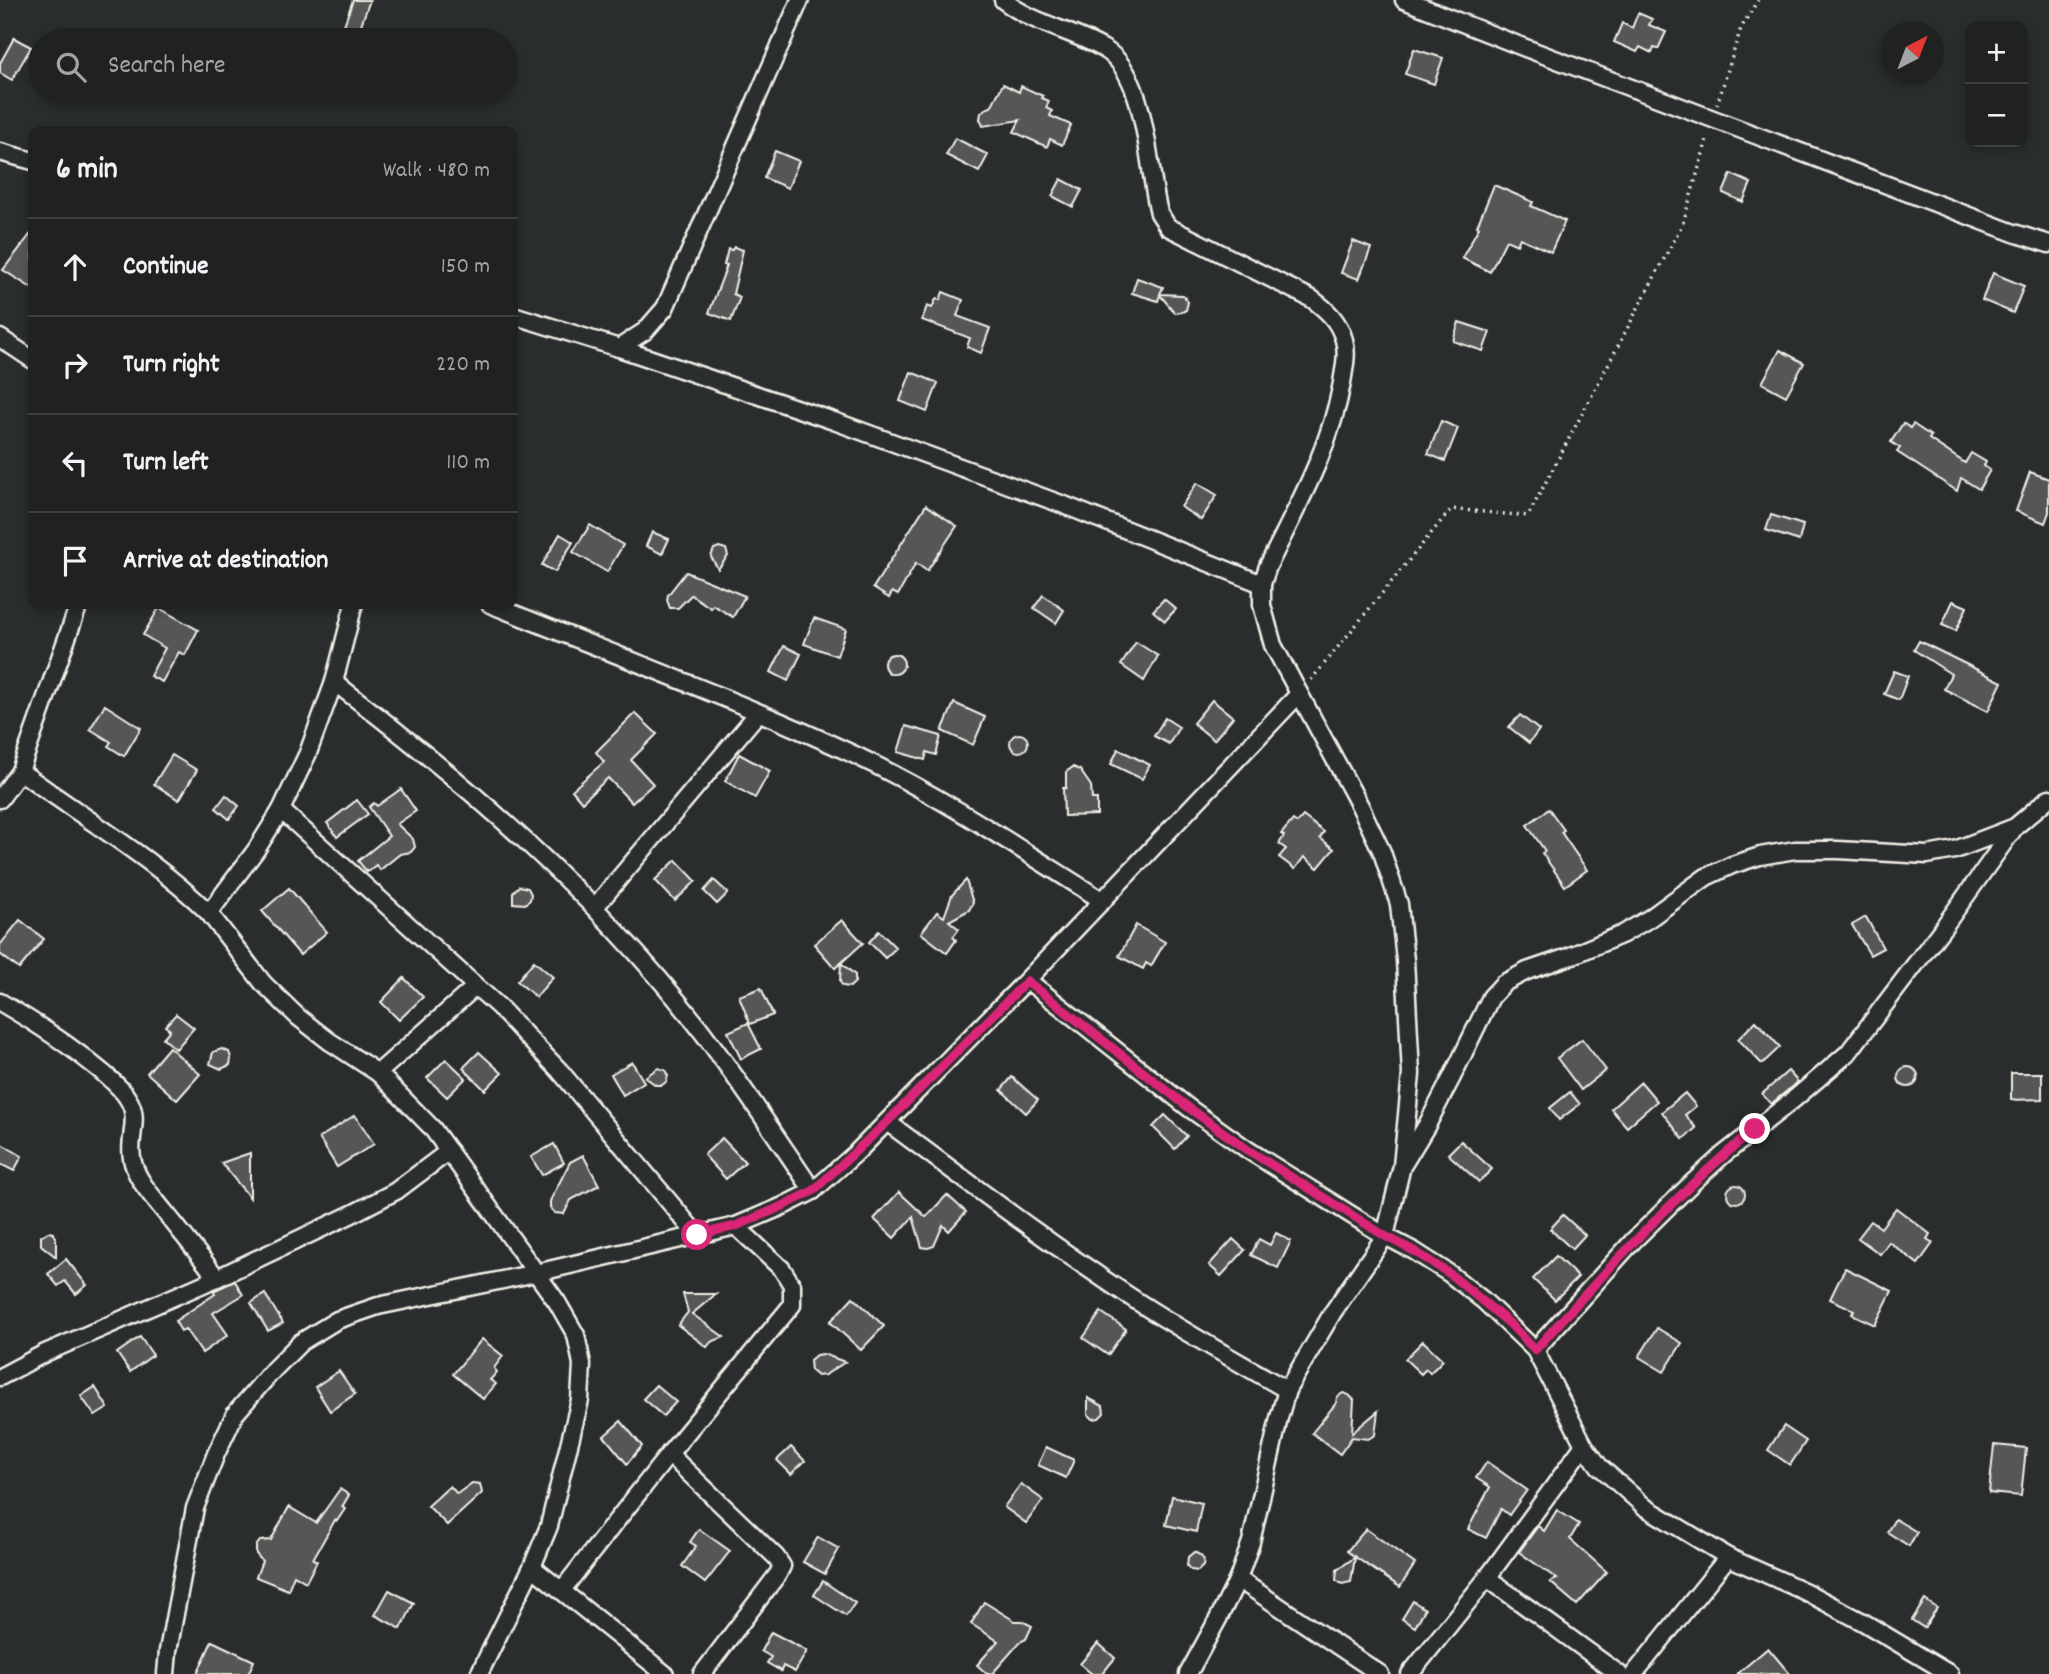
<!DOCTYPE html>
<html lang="en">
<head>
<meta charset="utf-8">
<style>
	body { margin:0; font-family:Dekko,sans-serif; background:#282a2a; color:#f1f3f6 }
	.controls { position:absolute; right:21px; top:21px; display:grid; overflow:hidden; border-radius:14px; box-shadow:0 4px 10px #0003 }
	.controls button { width:63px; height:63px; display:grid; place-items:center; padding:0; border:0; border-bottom:2px solid #3d3f40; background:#202222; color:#f1f3f6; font:35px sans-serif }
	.compass { position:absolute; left:1881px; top:21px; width:63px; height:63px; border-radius:50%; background:#202222; box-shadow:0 4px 10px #0003; rotate:42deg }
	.stop { position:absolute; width:21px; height:21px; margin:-16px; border:5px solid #db2777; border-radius:50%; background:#fff }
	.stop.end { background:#db2777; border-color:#fff; box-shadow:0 2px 7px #0008 }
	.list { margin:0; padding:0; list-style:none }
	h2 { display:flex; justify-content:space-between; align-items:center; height:91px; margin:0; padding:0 28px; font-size:30px }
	h2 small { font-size:23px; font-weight:400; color:#a2a4a5 }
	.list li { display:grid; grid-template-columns:46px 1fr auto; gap:21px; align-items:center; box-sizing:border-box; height:98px; padding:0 28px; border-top:2px solid #3d3f40 }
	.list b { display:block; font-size:26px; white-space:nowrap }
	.list em { font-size:23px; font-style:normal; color:#a2a4a5 }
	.icon { flex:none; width:38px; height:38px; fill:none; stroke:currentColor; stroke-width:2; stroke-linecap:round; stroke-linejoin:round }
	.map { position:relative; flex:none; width:2049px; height:1674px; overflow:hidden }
	.search { position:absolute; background:#202222; box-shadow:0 4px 10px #0003; left:28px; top:28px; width:490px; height:77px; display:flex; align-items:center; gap:18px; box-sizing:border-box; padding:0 24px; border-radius:38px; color:#a2a4a5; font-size:26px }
	.panel { position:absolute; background:#202222; box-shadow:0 4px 10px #0003; left:28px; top:126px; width:490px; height:483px; border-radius:14px }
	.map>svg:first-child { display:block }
	.building { fill:#555756; stroke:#f4f1e8; stroke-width:2 }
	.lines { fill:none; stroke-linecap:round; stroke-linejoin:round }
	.minor-casing { stroke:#f4f1e8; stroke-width:21 }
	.path { stroke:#f4f1e8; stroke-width:3.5; stroke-dasharray:2 5; stroke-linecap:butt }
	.minor { stroke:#2a2d2e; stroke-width:16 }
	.route { stroke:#db2777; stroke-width:9 }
</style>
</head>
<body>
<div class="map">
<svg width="2049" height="1674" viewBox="0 0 2049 1674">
	<rect width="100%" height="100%" fill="#2a2d2e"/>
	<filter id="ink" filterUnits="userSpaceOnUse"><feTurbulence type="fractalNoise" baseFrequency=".0143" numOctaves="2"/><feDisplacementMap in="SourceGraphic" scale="14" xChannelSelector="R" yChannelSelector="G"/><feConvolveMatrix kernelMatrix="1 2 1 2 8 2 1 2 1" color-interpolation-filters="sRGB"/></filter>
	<g filter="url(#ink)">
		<g class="building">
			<polygon points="353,0 370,0 358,33 343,28"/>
			<polygon points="1638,13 1652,19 1649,25 1666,32 1658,49 1654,48 1652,53 1640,47 1637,52 1614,42 1622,23 1632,28"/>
			<polygon points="14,38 31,47 12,80 0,73 0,63"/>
			<polygon points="1414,49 1443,58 1434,84 1405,74"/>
			<polygon points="1003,84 1019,92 1021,86 1043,96 1042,98 1049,101 1046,108 1052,111 1050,116 1071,125 1062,145 1050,139 1047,147 1014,132 1020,120 983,126 980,119 981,113 985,109 991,107"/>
			<polygon points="955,138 988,155 979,172 946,155"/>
			<polygon points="775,151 799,161 788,188 764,178"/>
			<polygon points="1731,174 1751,183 1743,202 1723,193"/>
			<polygon points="1061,179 1082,190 1073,207 1052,196"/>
			<polygon points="1494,185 1533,202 1531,206 1565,221 1551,252 1520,238 1517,245 1506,240 1490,272 1462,258 1479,227 1477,226"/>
			<polygon points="33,231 33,289 3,270"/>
			<polygon points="1353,241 1371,248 1359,279 1341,273"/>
			<polygon points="734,247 743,250 733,294 740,297 731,321 709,313 727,265 724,265 728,249 732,250"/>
			<polygon points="1993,273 2024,286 2013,313 1982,300"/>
			<polygon points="1137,278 1163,287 1160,294 1183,295 1188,302 1186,310 1182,312 1175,313 1160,295 1158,301 1132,293"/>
			<polygon points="943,292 963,300 957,316 990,328 981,353 967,347 970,338 922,320 927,306 932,308 936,299 940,300"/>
			<polygon points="1459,322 1490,332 1483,351 1453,341"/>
			<polygon points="1780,350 1804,363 1786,396 1762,383"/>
			<polygon points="911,372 938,383 927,412 900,401"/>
			<polygon points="1441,421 1458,428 1445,461 1428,454"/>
			<polygon points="1903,423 1910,428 1913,424 1931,436 1929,439 1965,463 1971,453 1986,462 1984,466 1990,470 1979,489 1961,478 1957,491 1897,452 1900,448 1891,442"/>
			<polygon points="2030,472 2049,479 2049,512 2045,523 2016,511"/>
			<polygon points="1197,483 1217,495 1201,520 1181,507"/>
			<polygon points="926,505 957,526 927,571 916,563 898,595 892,592 889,598 873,588"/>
			<polygon points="1771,515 1803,525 1799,541 1766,530"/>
			<polygon points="590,525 623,545 607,572 573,552"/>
			<polygon points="652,532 669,539 662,554 646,546"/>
			<polygon points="560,534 573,542 555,572 542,565"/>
			<polygon points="719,547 726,549 728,556 718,569 711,557 714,549"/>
			<polygon points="686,572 745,596 733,617 713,605 711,608 691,595 678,608 670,608 667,600 668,595"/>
			<polygon points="1043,595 1064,610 1056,623 1034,608"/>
			<polygon points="1164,599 1176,609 1165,621 1153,611"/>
			<polygon points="1953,601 1967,607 1956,631 1942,625"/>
			<polygon points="159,608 198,630 185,655 179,652 162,682 150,676 165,648 143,635"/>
			<polygon points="814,618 846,629 837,656 804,644"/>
			<polygon points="1919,641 2002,682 1988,711 1944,689 1951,674 1914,650"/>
			<polygon points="1136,642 1158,656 1144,681 1121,665"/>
			<polygon points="784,646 801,654 788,681 771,672"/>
			<circle cx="894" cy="664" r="10"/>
			<polygon points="1894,671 1908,676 1899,700 1884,694"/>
			<polygon points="1212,700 1233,717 1214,740 1193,723"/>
			<polygon points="954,703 985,717 973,745 942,731"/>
			<polygon points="105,705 141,728 124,756 108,746 111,742 90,729"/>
			<polygon points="635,713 657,734 631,760 653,784 632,803 608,778 582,802 572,790 604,762 596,752"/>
			<polygon points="1520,715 1539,730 1529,743 1509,727"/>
			<polygon points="1165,718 1179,727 1169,744 1154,736"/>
			<polygon points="906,726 941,736 936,755 927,752 925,760 898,752"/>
			<circle cx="1019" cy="743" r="9"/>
			<polygon points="1118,749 1150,765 1142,779 1111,764"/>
			<polygon points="739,754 770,771 755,798 725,781"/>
			<polygon points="172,755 197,770 179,800 154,784"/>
			<polygon points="1073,767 1080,770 1091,786 1092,799 1097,799 1097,815 1064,816 1063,788 1066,788 1066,772"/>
			<polygon points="401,789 416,811 397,824 413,839 415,847 411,852 400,854 380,870 376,865 367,872 358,861 389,836 369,807 374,803 377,806"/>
			<polygon points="226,795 239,806 229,819 216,808"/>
			<polygon points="357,800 368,814 337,837 327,823"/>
			<polygon points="1549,809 1564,830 1561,832 1587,870 1565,886 1542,853 1545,851 1527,825"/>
			<polygon points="1303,816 1324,832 1320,838 1334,849 1318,868 1304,857 1295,869 1279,857 1286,849 1279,844 1284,836 1281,834 1293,820 1297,823"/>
			<polygon points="676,860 696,881 675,901 655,880"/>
			<polygon points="714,880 728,893 717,904 704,891"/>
			<polygon points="966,880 973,903 969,910 949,921 959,929 953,937 956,940 947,953 921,933 937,912 944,917 952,895"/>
			<polygon points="519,886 528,888 531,894 530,900 525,904 513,903 513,892"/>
			<polygon points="289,888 327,932 300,955 262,911"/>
			<polygon points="1866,917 1883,948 1870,955 1852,925"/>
			<polygon points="20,920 44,939 19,969 0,954 0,945"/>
			<polygon points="842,920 863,943 841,963 855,975 855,982 850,987 843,986 840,982 841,963 835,968 814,944"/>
			<polygon points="1136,925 1165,942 1151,966 1146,963 1143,969 1119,956"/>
			<polygon points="879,931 896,948 885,958 869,942"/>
			<polygon points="534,961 553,977 536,997 517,981"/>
			<polygon points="404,978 423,997 399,1020 381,1002"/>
			<polygon points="761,988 773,1015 750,1024 739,996"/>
			<polygon points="176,1014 194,1028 176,1049 163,1038 170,1030 165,1026"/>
			<polygon points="1756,1021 1780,1047 1762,1064 1738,1039"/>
			<polygon points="748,1023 761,1049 741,1059 728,1032"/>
			<polygon points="1582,1039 1606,1070 1581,1090 1557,1058"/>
			<polygon points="169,1047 200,1074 177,1100 147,1073"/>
			<polygon points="222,1049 229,1052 231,1058 230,1065 221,1069 210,1064 213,1052"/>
			<polygon points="479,1052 502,1073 485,1090 463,1068"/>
			<polygon points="446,1059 466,1078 447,1097 427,1078"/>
			<polygon points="632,1062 644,1082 623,1095 611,1074"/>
			<circle cx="1908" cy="1077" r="10"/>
			<polygon points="658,1068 665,1070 668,1076 666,1082 662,1085 656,1085 645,1077"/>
			<polygon points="1788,1071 1798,1082 1771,1104 1762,1094"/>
			<polygon points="2011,1073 2042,1073 2042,1099 2011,1100"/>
			<polygon points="1012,1077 1038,1100 1026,1113 1001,1090"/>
			<polygon points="1641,1082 1657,1101 1627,1127 1611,1109"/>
			<polygon points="1570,1092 1580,1104 1559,1120 1550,1108"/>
			<polygon points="1685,1093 1696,1106 1685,1115 1696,1128 1683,1139 1662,1112"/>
			<polygon points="355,1115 374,1144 337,1167 319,1138"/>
			<polygon points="1165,1115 1187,1136 1175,1149 1153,1127"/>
			<polygon points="722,1138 745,1162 726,1179 704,1155"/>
			<polygon points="1461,1141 1492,1169 1479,1182 1448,1154"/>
			<polygon points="0,1143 22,1156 14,1171 0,1164"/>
			<polygon points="554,1144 564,1163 542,1175 531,1157"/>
			<polygon points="250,1153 250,1198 221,1163"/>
			<polygon points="583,1155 599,1185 571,1200 564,1214 555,1213 550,1208 550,1201 570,1162"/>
			<circle cx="1736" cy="1194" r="9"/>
			<polygon points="899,1192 926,1217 947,1195 966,1212 949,1231 943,1225 934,1246 928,1248 922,1247 913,1217 894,1238 874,1219"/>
			<polygon points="1896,1208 1930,1234 1927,1239 1933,1243 1918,1264 1889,1242 1880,1254 1858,1238 1871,1221 1881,1228"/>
			<polygon points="1563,1215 1585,1235 1572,1249 1550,1229"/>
			<polygon points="48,1232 53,1233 56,1237 56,1257 41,1245 41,1236"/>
			<polygon points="1276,1233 1291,1241 1278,1268 1251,1255 1259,1239 1270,1245"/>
			<polygon points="1233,1239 1245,1250 1221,1276 1209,1265"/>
			<polygon points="1556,1256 1578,1277 1555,1300 1533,1279"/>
			<polygon points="66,1259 87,1285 76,1294 65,1281 58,1286 48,1274"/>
			<polygon points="1845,1268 1892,1291 1875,1325 1852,1314 1854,1310 1830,1299"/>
			<polygon points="235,1281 243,1295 213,1313 228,1335 202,1353 185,1329 181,1331 175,1321 215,1294 213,1291"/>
			<polygon points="265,1294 283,1323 268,1331 251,1303"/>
			<polygon points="683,1294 716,1294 692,1314 724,1337 711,1342 707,1347 678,1325 688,1312"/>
			<polygon points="853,1297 884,1326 861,1350 830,1322"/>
			<polygon points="1101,1312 1126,1329 1108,1355 1083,1338"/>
			<polygon points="1657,1328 1682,1343 1664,1372 1639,1357"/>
			<polygon points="140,1337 153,1355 130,1372 117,1353"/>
			<polygon points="482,1339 503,1356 494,1368 497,1372 490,1380 496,1384 483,1399 453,1374"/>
			<polygon points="1423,1341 1443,1360 1430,1373 1426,1369 1421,1374 1405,1359"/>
			<polygon points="823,1354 845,1362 825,1375 817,1376 811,1371 810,1360 816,1355"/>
			<polygon points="339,1371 355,1394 330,1411 315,1387"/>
			<polygon points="656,1385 676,1402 663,1416 643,1399"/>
			<polygon points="95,1387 108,1408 95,1416 81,1396"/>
			<polygon points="1343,1393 1349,1395 1354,1400 1352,1433 1378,1411 1375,1435 1368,1439 1352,1437 1340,1454 1312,1433 1336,1403 1337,1397"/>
			<polygon points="1088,1398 1103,1406 1104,1413 1099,1418 1093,1419 1088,1414"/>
			<polygon points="621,1421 642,1446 627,1464 604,1436"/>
			<polygon points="1784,1426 1806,1441 1790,1465 1768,1450"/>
			<polygon points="1994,1445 2026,1448 2021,1496 1989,1493"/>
			<polygon points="791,1447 805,1461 791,1474 777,1460"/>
			<polygon points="1046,1447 1074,1460 1066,1478 1038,1465"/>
			<polygon points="1487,1462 1527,1490 1509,1515 1501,1509 1486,1538 1468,1529 1490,1487 1476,1478"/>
			<polygon points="472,1483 480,1484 482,1493 447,1525 428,1506 450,1486 457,1494"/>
			<polygon points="1021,1484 1043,1500 1026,1523 1004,1507"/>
			<polygon points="340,1489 349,1495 342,1507 345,1509 337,1521 335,1520 313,1559 317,1561 306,1582 294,1575 288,1590 256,1577 262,1561 256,1554 256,1546 260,1541 271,1540 289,1507 316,1523"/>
			<polygon points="1172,1496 1202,1503 1196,1532 1166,1525"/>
			<polygon points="1557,1510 1579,1524 1570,1539 1607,1572 1577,1605 1550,1582 1557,1579 1519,1552 1538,1526 1544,1531"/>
			<polygon points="1895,1519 1917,1532 1909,1546 1887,1532"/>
			<polygon points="699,1529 730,1551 705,1583 682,1566 696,1546 690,1542"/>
			<polygon points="1366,1529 1415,1564 1400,1587 1355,1557 1351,1582 1342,1584 1336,1580 1337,1570 1355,1557 1347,1551"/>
			<polygon points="818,1537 839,1549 825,1574 803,1562"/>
			<polygon points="1194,1552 1200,1555 1204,1560 1203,1566 1198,1571 1191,1570 1187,1566 1188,1557"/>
			<polygon points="823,1581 855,1603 846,1616 814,1595"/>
			<polygon points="389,1590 414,1603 401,1629 375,1615"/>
			<polygon points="1925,1600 1937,1608 1924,1628 1912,1620"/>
			<polygon points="1413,1601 1425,1609 1415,1627 1402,1619"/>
			<polygon points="984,1602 1015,1621 1022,1621 1032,1626 1026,1639 1020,1642 992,1674 987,1674 977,1665 998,1641 971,1624"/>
			<polygon points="771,1632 807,1651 795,1672 783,1666 781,1671 767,1663 771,1657 761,1651"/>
			<polygon points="212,1641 254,1661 248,1674 197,1674"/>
			<polygon points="1098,1643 1115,1658 1102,1674 1092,1674 1080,1664"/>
			<polygon points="1768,1648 1790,1674 1737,1674"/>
		</g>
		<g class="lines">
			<g class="minor-casing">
				<g id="minor">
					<path d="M1003,0C1033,24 1071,30 1104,49C1148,74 1147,168 1159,213L1168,227L1312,299C1327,310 1339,321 1344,340C1348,354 1344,369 1342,383C1330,449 1297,507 1268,566L1262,584V605L1273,645L1360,806L1382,852L1399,904L1405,960L1411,1074L1402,1166L1385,1236L1333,1312L1287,1390L1279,1418L1251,1542L1238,1579L1218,1619L1188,1674"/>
					<polyline points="1404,0 1523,47 2014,233 2049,244"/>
					<polyline points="0,152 33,161"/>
					<polyline points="513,315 619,348 831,420 1064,505 1262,584"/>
					<polyline points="0,338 33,360"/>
					<polyline points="619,348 645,331 665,308 800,0"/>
					<path d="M79,604L20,771C83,818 152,857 209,913L256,850L281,810L308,753L334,682"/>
					<path d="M354,604L334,682C467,784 593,892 697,1025C738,1078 775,1135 813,1191"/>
					<path d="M490,604C613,654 737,700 857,756C943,797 1023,851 1103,901"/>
					<polyline points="0,799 20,771"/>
					<polyline points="281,810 499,1007 533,1043 559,1070 697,1235"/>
					<polyline points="595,907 758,713"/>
					<polyline points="209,913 263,983 298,1017 329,1041 378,1073 432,1128 557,1302 576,1335 582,1364 580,1400 549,1526 532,1567 479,1674"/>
					<polyline points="1027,980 1298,695"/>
					<path d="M0,1002C36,1023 70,1045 102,1072C111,1080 122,1088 128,1099C142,1120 125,1141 134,1166C139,1182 153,1197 164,1211C182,1233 200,1256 217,1278"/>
					<polyline points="378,1073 475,987"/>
					<path d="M887,1122C966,1180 1044,1240 1126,1294C1178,1329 1233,1359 1287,1390"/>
					<polyline points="1404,1163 1427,1125 1452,1077 1491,997 1504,983 1527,971 1568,957 1623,934 1650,918 1706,877 1732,865 1760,856 1795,850 1838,850 1927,855 1955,850 2015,827 2049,798"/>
					<polyline points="1535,1350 1633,1241 1691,1184 1724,1154 1793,1100 1848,1053 1945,925 2015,827"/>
					<polyline points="0,1377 45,1353 217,1278 352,1214 396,1191 449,1151"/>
					<polyline points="669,1454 776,1557 782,1566 778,1574 702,1674"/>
					<polyline points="532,1567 665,1674"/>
					<polyline points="1487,1578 1584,1445"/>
					<polyline points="1238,1579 1380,1674"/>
					<polyline points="562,1590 669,1454 792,1305 792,1285 782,1269 736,1226"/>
					<polyline points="166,1674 168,1651 195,1508 216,1454 235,1414 274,1369 301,1342 337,1320 378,1306 536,1273 736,1226 783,1206 813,1191 856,1153 1027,980 1189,1108 1248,1150 1385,1236 1414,1251 1450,1274 1484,1301 1535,1350 1584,1445 1599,1466 1645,1507 1728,1557 1806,1592 1863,1622 1950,1674"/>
					<polyline points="1410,1674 1487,1578 1619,1674"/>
					<polyline points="1634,1674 1728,1557"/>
				</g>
			</g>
			<g class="path">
				<polyline points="1717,105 1741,28 1758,0"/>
				<polyline points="1311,680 1451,509 1528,516 1683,223 1708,136"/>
			</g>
			<use href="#minor" class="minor"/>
		</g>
	</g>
	<g class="lines" filter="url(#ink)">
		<path class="route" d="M697,1235L736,1226L783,1206L813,1191L887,1122L1027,981L1189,1108L1248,1150L1385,1236L1414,1251L1450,1274L1509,1323L1535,1350C1605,1272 1674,1195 1755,1129"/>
	</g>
</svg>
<div class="controls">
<button>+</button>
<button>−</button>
</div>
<svg class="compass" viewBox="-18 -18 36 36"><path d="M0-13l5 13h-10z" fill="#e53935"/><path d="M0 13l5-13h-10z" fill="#a2a4a5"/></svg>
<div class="stop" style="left:697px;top:1235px"></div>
<div class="stop end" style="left:1755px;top:1129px"></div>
<div class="search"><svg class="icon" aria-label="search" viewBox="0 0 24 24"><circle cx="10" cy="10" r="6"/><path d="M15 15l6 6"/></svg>Search here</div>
<section class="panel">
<h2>6 min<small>Walk · 480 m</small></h2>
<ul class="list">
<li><svg class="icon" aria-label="ahead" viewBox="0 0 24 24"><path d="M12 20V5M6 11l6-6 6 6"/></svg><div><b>Continue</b></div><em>150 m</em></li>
<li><svg class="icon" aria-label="right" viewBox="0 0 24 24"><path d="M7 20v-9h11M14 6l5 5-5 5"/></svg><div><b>Turn right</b></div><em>220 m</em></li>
<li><svg class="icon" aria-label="left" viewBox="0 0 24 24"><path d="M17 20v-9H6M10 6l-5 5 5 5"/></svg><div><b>Turn left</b></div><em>110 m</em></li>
<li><svg class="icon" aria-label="arrive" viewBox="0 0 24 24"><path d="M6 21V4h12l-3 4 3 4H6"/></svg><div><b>Arrive at destination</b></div></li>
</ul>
</section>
</div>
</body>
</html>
